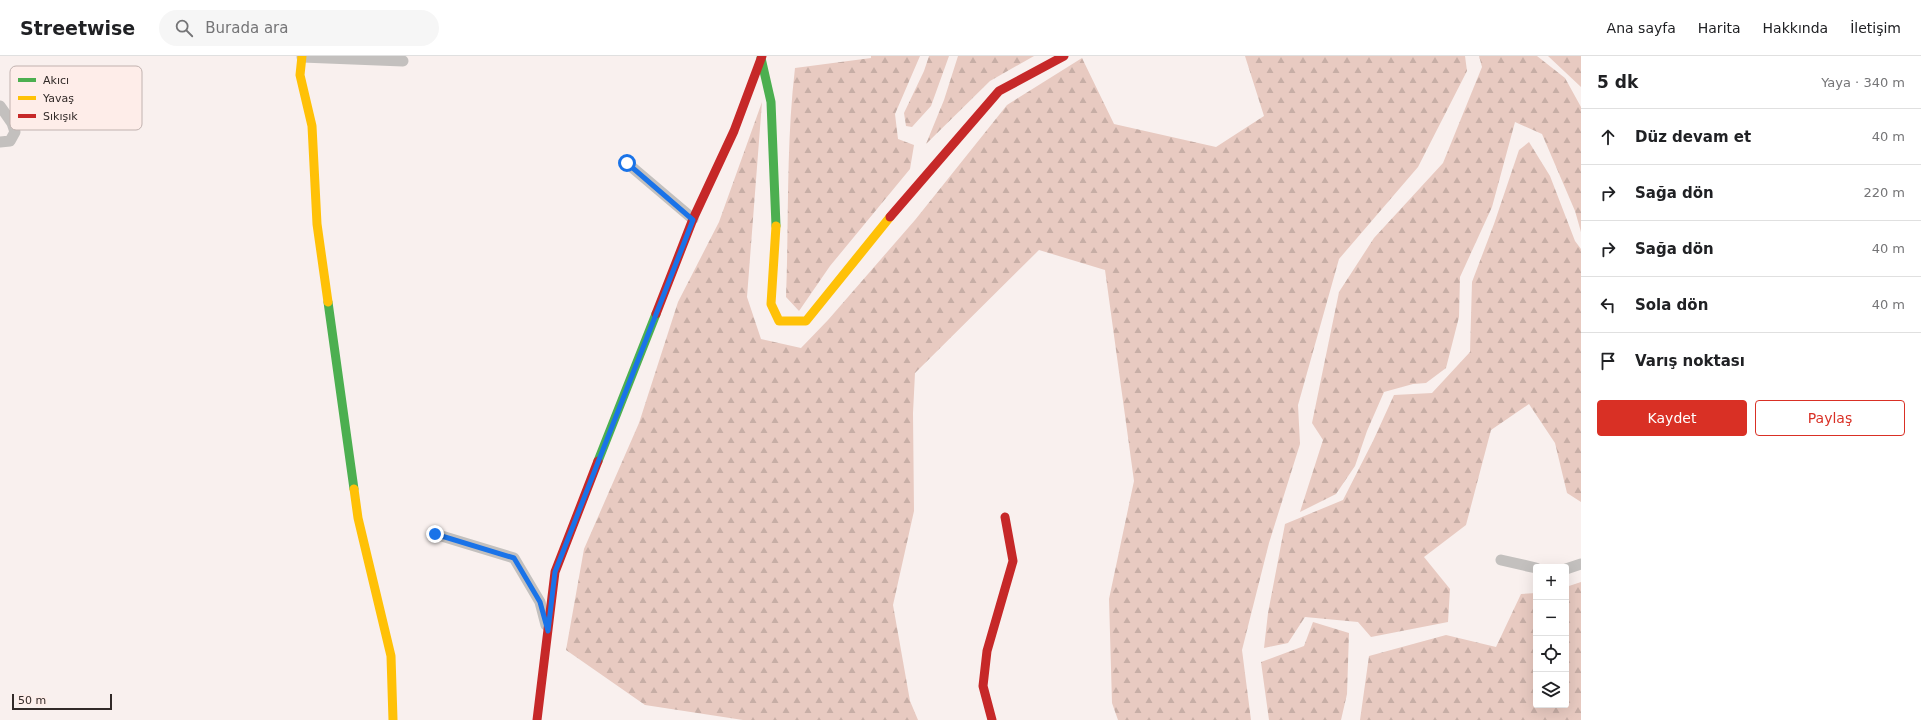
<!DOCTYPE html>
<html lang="tr">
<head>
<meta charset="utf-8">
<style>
	body { margin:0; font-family:"DejaVu Sans",sans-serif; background:#f6f6f6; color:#202124 }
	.controls { position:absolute; right:12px; bottom:12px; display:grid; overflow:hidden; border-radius:4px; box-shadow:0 4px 16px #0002 }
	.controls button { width:36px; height:36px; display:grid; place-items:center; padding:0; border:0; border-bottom:1px solid #e0e0e0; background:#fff; color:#202124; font:20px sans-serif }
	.scale { position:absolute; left:12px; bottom:10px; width:100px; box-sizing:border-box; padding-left:4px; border:2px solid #322a28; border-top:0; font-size:11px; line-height:14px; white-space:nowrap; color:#322a28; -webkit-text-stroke:3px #feede9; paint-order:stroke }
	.stop { position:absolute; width:12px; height:12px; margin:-9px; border:3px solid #1a73e8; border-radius:50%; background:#fff }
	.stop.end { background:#1a73e8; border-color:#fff; box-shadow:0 1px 4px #0008 }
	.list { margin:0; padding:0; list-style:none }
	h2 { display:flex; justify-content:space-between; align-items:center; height:52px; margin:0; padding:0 16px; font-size:17px }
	h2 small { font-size:13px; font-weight:400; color:#757577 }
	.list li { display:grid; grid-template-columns:26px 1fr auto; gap:12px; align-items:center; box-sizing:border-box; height:56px; padding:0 16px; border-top:1px solid #e0e0e0 }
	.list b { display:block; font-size:15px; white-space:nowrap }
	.list em { font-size:13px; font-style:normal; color:#757577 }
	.actions { display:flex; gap:8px; padding:12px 16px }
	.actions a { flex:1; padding:9px 0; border:1px solid #d93025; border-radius:4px; text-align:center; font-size:14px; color:#d93025 }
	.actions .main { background:#d93025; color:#fff }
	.icon { flex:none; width:22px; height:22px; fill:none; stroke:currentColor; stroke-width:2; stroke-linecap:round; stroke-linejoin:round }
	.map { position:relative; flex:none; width:1581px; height:664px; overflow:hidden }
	header { display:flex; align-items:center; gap:24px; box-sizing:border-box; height:56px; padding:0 20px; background:#fff; border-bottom:1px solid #e0e0e0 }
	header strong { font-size:19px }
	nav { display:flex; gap:22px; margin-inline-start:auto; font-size:14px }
	.search { width:280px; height:36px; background:#f6f6f6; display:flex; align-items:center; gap:10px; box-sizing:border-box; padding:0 14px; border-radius:22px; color:#757577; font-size:15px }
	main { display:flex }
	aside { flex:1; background:#fff }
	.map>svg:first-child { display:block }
	.forest { fill:url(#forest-firs) }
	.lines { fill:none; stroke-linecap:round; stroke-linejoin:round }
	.street { stroke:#c3c0be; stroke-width:11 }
	.fast { stroke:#4caf50; stroke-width:9 }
	.slow { stroke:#ffc107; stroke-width:9 }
	.jam { stroke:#c62828; stroke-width:9 }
	.route { stroke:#1a73e8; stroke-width:5 }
	.key { fill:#feede9; stroke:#c1b2af; stroke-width:1 }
	.key-label { font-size:11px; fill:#322a28 }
</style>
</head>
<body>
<header>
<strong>Streetwise</strong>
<div class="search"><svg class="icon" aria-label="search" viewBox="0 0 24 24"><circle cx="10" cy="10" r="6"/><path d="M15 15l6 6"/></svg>Burada ara</div>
<nav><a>Ana sayfa</a><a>Harita</a><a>Hakkında</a><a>İletişim</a></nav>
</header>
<main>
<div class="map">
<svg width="1581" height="664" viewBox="0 0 1581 664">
	<defs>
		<pattern id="forest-firs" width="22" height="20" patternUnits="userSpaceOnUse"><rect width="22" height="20" fill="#e8cac1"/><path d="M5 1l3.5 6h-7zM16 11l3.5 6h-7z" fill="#c7aea6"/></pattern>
	</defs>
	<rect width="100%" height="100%" fill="#f9f0ee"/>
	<g class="forest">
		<path d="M871,0H920L895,58L898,83L914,89L910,113L830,210L799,255L786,241C789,165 786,88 795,12L871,2Z"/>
		<polygon points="929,0 949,0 931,50 912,71 906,70 904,57 924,15"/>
		<polygon points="958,0 1034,0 990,25 926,88 944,44"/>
		<polygon points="1245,0 1465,0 1467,15 1418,111 1339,203 1298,349 1300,388 1269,487 1242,594 1251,664 1118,664 1112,647 1109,543 1134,425 1105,214 1039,194 915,317 913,357 914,455 893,549 910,645 918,664 743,664 645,649 566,594 584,493 639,367 678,246 719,166 762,46 747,241 761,283 801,292 828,264 915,164 1007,49 1082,2 1114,68 1216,91 1264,60"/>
		<polygon points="1479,0 1537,0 1565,22 1581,51 1581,176 1575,155 1542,78 1515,66 1492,151 1460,221 1459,261 1446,312 1426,327 1413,328 1384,336 1367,375 1355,410 1336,438 1300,456 1323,384 1312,367 1339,236 1374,182 1443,107 1482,11"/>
		<polygon points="1548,0 1581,0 1581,32 1581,31"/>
		<polygon points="1529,86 1550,120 1575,185 1581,193 1581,446 1567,437 1555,387 1529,348 1491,374 1466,469 1424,501 1450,533 1448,566 1371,581 1358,566 1305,561 1288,587 1264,592 1268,557 1285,468 1343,444 1373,385 1394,339 1432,337 1470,296 1472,226 1494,168 1519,94"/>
		<polygon points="1581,526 1581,664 1360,664 1369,600 1446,579 1496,591 1521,538 1536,537 1536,649 1566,649 1566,531"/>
		<polygon points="1313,566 1349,577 1347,638 1341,664 1269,664 1261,606 1304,590"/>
	</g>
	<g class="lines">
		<g class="street">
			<polyline points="302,1 403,5"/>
			<polyline points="0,50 12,67 15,76 10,85 0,86"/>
			<polyline points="627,107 693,163"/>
			<polyline points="435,478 514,502 540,546 546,569"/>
			<polyline points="1501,504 1536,512"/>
			<polyline points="1566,513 1581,508"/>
		</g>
		<g class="fast">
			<polyline points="761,2 771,46 776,170"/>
			<polyline points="328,246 354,433"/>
			<polyline points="598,405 656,258"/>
		</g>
		<g class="slow">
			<polyline points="302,0 300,19 312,70 317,168 328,246"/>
			<polyline points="776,170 771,248 779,265 806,265 890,161"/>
			<polyline points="354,433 358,462 391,600 393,664"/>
		</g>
		<g class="jam">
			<polyline points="890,161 999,35 1064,0"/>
			<polyline points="656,258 693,163 734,75 762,0"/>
			<polyline points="537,664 555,516 598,405"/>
			<polyline points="992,664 983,630 987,595 1013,505 1005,461"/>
		</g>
	</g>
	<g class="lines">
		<polyline class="route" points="435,478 514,502 540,546 548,575 555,516 693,164 627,107"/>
	</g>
	<rect x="10" y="10" width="132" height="64" rx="6" class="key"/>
	<rect x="18" y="22" width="18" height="4" fill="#4caf50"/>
	<rect x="18" y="40" width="18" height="4" fill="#ffc107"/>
	<rect x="18" y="58" width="18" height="4" fill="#c62828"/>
	<g class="key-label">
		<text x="43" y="28">Akıcı</text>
		<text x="43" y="46">Yavaş</text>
		<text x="43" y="64">Sıkışık</text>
	</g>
</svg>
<div class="controls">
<button>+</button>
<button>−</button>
<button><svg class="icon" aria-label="locate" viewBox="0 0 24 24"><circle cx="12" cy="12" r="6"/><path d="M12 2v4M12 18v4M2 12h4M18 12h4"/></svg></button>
<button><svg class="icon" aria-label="layers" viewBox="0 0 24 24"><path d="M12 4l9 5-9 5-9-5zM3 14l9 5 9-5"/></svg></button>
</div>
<div class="scale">50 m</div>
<div class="stop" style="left:627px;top:107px"></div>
<div class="stop end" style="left:435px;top:478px"></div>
</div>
<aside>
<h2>5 dk<small>Yaya · 340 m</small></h2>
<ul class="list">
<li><svg class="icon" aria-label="ahead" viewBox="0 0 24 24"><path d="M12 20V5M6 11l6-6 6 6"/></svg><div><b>Düz devam et</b></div><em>40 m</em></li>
<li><svg class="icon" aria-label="right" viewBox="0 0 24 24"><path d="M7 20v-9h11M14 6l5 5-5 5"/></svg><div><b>Sağa dön</b></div><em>220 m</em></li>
<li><svg class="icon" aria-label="right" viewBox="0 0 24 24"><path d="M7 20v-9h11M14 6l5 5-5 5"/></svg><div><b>Sağa dön</b></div><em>40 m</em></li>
<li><svg class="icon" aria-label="left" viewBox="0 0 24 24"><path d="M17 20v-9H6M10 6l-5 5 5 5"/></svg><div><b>Sola dön</b></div><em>40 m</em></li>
<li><svg class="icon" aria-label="arrive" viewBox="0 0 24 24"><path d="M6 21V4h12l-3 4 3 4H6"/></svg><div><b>Varış noktası</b></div></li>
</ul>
<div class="actions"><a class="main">Kaydet</a><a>Paylaş</a></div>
</aside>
</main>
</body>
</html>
